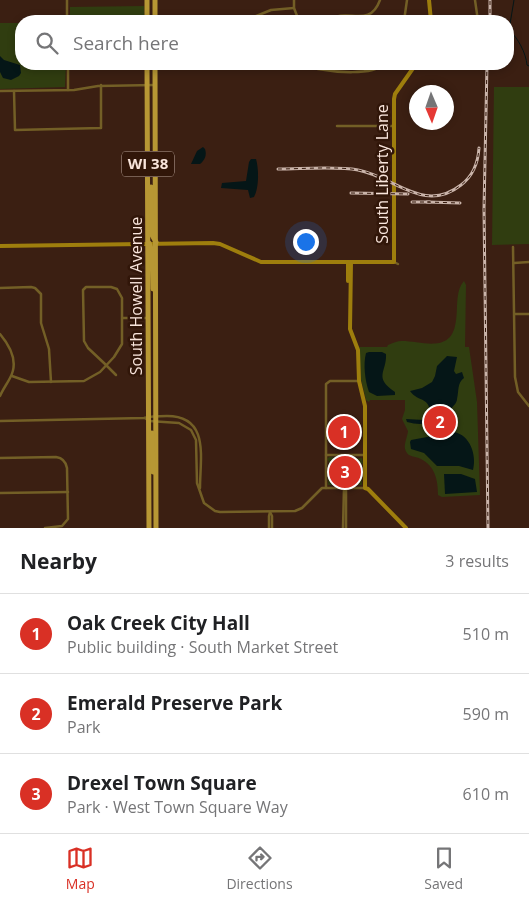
<!DOCTYPE html>
<html lang="en">
<head>
<meta charset="utf-8">
<style>
	body { margin:0; font-family:"Open Sans",sans-serif; background:#f2f2f2; color:#202124 }
	.compass { position:absolute; left:409px; top:85px; width:45px; height:45px; border-radius:50%; background:#fff; box-shadow:0 2px 8px #0003; rotate:178deg }
	.you { position:absolute; left:305px; top:241px; width:18px; height:18px; margin:-12px; border:4px solid #fff; border-radius:50%; background:#1a73e8; box-shadow:0 0 0 8px #1a73e833 }
	.badge { display:grid; place-items:center; width:32px; height:32px; border-radius:50%; background:#d93025; color:#fff; font-size:16px; font-weight:700 }
	.pin { position:absolute; translate:-50% -50%; border:2px solid #fff; box-shadow:0 1px 5px #0006 }
	.list { margin:0; padding:0; list-style:none }
	h2 { display:flex; justify-content:space-between; align-items:center; height:65px; margin:0; padding:0 20px; font-size:21px }
	h2 small { font-size:16px; font-weight:400; color:#757577 }
	.list li { display:grid; grid-template-columns:32px 1fr auto; gap:15px; align-items:center; box-sizing:border-box; height:80px; padding:0 20px; border-top:1px solid #e0e0e0 }
	.list b { display:block; font-size:19px; white-space:nowrap }
	.list p { margin:0; font-size:16px; white-space:nowrap; color:#757577 }
	.list em { font-size:16px; font-style:normal; color:#757577 }
	.icon { flex:none; width:28px; height:28px; fill:none; stroke:currentColor; stroke-width:2; stroke-linecap:round; stroke-linejoin:round }
	.map { position:relative; flex:none; width:529px; height:528px; overflow:hidden }
	.search { position:absolute; background:#fff; box-shadow:0 2px 8px #0003; left:15px; right:15px; top:15px; height:55px; display:flex; align-items:center; gap:12px; box-sizing:border-box; padding:0 18px; border-radius:20px; color:#757577; font-size:19px }
	.sheet { height:305px; background:#fff }
	nav { display:flex; justify-content:space-around; align-items:center; box-sizing:border-box; height:70px; border-top:1px solid #e0e0e0; background:#fff; font-size:14px; color:#757577 }
	nav a { display:grid; justify-items:center; gap:2px }
	nav .on { color:#d93025 }
	.map>svg:first-child { display:block }
	.green { fill:#303d10 }
	.water { fill:#051617 }
	.lines { fill:none; stroke-linecap:round; stroke-linejoin:round }
	.stream { stroke:#051617; stroke-width:1 }
	.street { stroke:#735f26; stroke-width:2.5 }
	.secondary { stroke:#9e7e0d; stroke-width:4 }
	.primary { stroke:#b79734; stroke-width:5 }
	.rail-casing { stroke:#cab4aa; stroke-width:3 }
	.rail { stroke:#311609; stroke-width:1; stroke-dasharray:4; stroke-linecap:butt }
	.labels { text-anchor:middle; stroke-width:5; stroke-linejoin:round; paint-order:stroke }
	.shield { fill:#311609; stroke:#bda79d; stroke-width:1 }
	.shield-label { font-size:15px; font-weight:bold; fill:#f9e5dc }
	.street-label { font-size:16px; fill:#f9e5dc; stroke:#311609 }
</style>
</head>
<body>
<div class="map">
<svg width="529" height="528" viewBox="0 0 529 528">
	<rect width="100%" height="100%" fill="#3b1f12"/>
	<g class="green">
		<polygon points="144,6 145,21 70,21 70,7"/>
		<polygon points="0,23 21,23 21,64 66,64 65,87 0,89"/>
		<polygon points="494,87 529,87 529,244 492,245"/>
		<path d="M464,281L466,285L465,347H469L477,402L480,495L442,497L438,495C438,480 435,466 421,459C417,457 413,457 409,455C401,448 407,440 408,431L402,419L405,410V400H370L369,402L366,400L361,380L359,347H387L388,345C393,343 397,341 402,341C421,341 449,353 455,326C459,312 454,292 464,281Z"/>
		<polygon points="329,457 333,457 335,459 341,459 343,457 347,457 349,459 362,458 363,463 361,465 362,485 328,485 329,462 327,459"/>
	</g>
	<g class="water">
		<polygon points="0,56 4,60 20,65 21,73 19,76 11,80 3,78 0,72"/>
		<path d="M203,147L205,149C207,155 205,160 200,164H191L197,151Z"/>
		<path d="M251,159H256C259,169 259,188 254,197L250,198L248,190L221,188L222,183L246,181L249,162Z"/>
		<path d="M369,352H382L386,354C387,372 373,377 395,392V395L377,396L369,392C365,381 363,364 366,353Z"/>
		<path d="M447,356L457,357L454,371L456,374L462,372L464,378C457,383 459,391 457,399C457,403 453,406 451,409C438,422 425,427 407,422L406,419L424,420L429,418C433,396 418,403 410,391L422,388L432,382L435,376L437,366Z"/>
		<path d="M454,432C470,435 477,455 473,470L459,466H437L424,453L411,449L410,442L411,440Z"/>
		<polygon points="444,474 461,474 475,479 477,492 445,494"/>
	</g>
	<g class="lines">
		<path class="stream" d="M514,0L509,30C518,38 526,53 527,65L529,66"/>
		<g class="street">
			<polyline points="67,0 67,21"/>
			<polyline points="294,0 294,8 299,21"/>
			<polyline points="475,0 478,21"/>
			<polyline points="244,21 271,10 294,8"/>
			<path d="M329,21C346,6 369,30 380,0"/>
			<polyline points="404,21 407,0"/>
			<polyline points="68,64 68,90"/>
			<polyline points="244,64 255,66 271,64"/>
			<path d="M275,64C285,66 300,68 310,64"/>
			<path d="M315,64L318,69C334,72 372,76 384,64"/>
			<polyline points="0,91 74,90 98,86 155,85"/>
			<polyline points="14,91 15,130 101,128 101,85"/>
			<polyline points="337,126 394,126"/>
			<polyline points="513,247 515,377 518,392 529,406"/>
			<polyline points="394,262 398,264"/>
			<polyline points="514,263 529,262"/>
			<polyline points="0,288 31,287 35,288 41,294 41,323 49,349 51,382"/>
			<polyline points="515,314 529,314"/>
			<polyline points="123,318 148,318"/>
			<path d="M0,334C11,347 19,362 10,378C7,384 3,389 0,396"/>
			<polyline points="12,376 29,382 84,381 100,372 114,357 122,344 122,298 117,289 111,287 86,287 83,290 84,341 88,348 105,364 116,375"/>
			<polyline points="145,418 149,421 179,423 191,430 196,440 197,483 204,503 215,511 220,512 295,511 302,508 322,488 365,488"/>
			<path d="M0,421L144,418C151,416 159,416 167,416C210,416 200,458 200,488"/>
			<polyline points="326,455 365,455"/>
			<path d="M0,458L56,457C63,458 66,462 67,468L68,519L62,526L45,528"/>
			<polyline points="326,488 326,384 330,381 359,381"/>
			<polyline points="0,493 68,492"/>
			<polyline points="270,512 272,516 272,528"/>
			<polyline points="269,528 269,516 270,512"/>
			<polyline points="343,528 344,488"/>
			<polyline points="346,528 346,488"/>
		</g>
		<g class="secondary">
			<polyline points="429,0 431,21"/>
			<polyline points="0,246 213,243 220,244 261,262 394,262 394,99 395,94 416,64"/>
			<polyline points="348,262 348,281"/>
			<polyline points="351,262 350,329 358,350 359,381 365,406 365,488 368,489 406,528"/>
		</g>
		<g class="primary">
			<polyline points="147,0 147,21"/>
			<polyline points="155,21 155,0"/>
			<polyline points="147,64 149,528"/>
			<polyline points="155,64 156,528"/>
			<polyline points="151,187 152,235 156,242"/>
			<polyline points="149,243 152,251 153,289"/>
			<polyline points="152,433 153,472"/>
		</g>
		<g class="rail-casing">
			<g id="rail">
				<polyline points="490,21 490,0"/>
				<polyline points="487,64 484,209 488,528"/>
				<path d="M278,169C301,169 337,166 358,170C395,177 424,214 461,185C473,176 478,163 479,148"/>
				<polyline points="351,193 408,194"/>
				<polyline points="412,202 430,202"/>
				<polyline points="427,202 460,203"/>
			</g>
		</g>
		<use href="#rail" class="rail"/>
	</g>
	<g class="labels">
		<rect class="shield" x="122" y="151.5" width="52" height="25" rx="4"/>
		<g class="shield-label">
			<text x="148" y="169">WI 38</text>
		</g>
		<g class="street-label">
			<text transform="translate(382 174) rotate(-90)" y="6">South Liberty Lane</text>
			<text transform="translate(136 296) rotate(-90)" y="6">South Howell Avenue</text>
		</g>
	</g>
</svg>
<svg class="compass" viewBox="-18 -18 36 36"><path d="M0-13l5 13h-10z" fill="#e53935"/><path d="M0 13l5-13h-10z" fill="#757577"/></svg>
<div class="you"></div>
<div class="pin badge" style="left:344px;top:432px">1</div>
<div class="pin badge" style="left:440px;top:422px">2</div>
<div class="pin badge" style="left:345px;top:472px">3</div>
<div class="search"><svg class="icon" aria-label="search" viewBox="0 0 24 24"><circle cx="10" cy="10" r="6"/><path d="M15 15l6 6"/></svg>Search here</div>
</div>
<section class="sheet">
<h2>Nearby<small>3 results</small></h2>
<ul class="list">
<li><span class="badge">1</span><div><b>Oak Creek City Hall</b><p>Public building · South Market Street</p></div><em>510 m</em></li>
<li><span class="badge">2</span><div><b>Emerald Preserve Park</b><p>Park</p></div><em>590 m</em></li>
<li><span class="badge">3</span><div><b>Drexel Town Square</b><p>Park · West Town Square Way</p></div><em>610 m</em></li>
</ul>
</section>
<nav>
<a class="on"><svg class="icon" aria-label="map" viewBox="0 0 24 24"><path d="M3 6l6-2 6 2 6-2v14l-6 2-6-2-6 2zM9 4v14M15 6v14"/></svg>Map</a>
<a><svg class="icon" aria-label="directions" viewBox="0 0 24 24"><path d="M12 3l9 9-9 9-9-9zM9 14v-3h6M13 9l2 2-2 2"/></svg>Directions</a>
<a><svg class="icon" aria-label="saved" viewBox="0 0 24 24"><path d="M7 4h10v16l-5-4-5 4z"/></svg>Saved</a>
</nav>
</body>
</html>
